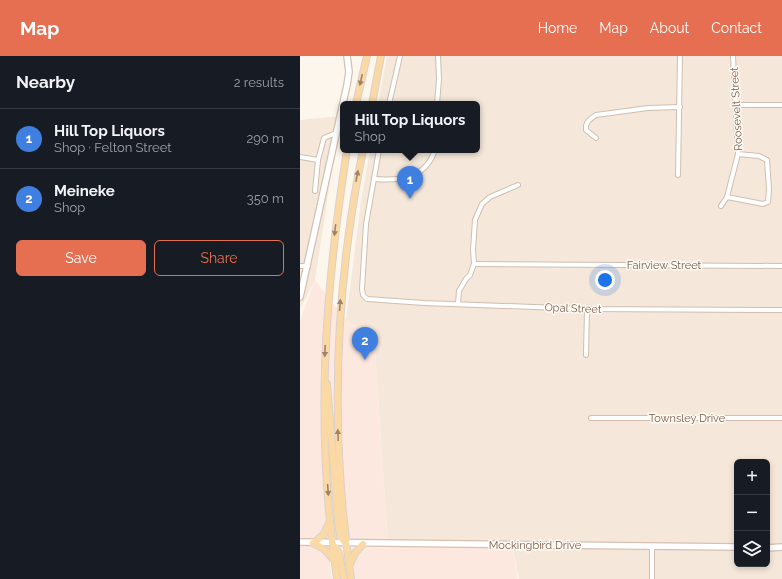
<!DOCTYPE html>
<html lang="en">
<head>
<meta charset="utf-8">
<style>
	body { margin:0; font-family:Raleway,sans-serif; background:#242831; color:#f1f3f6 }
	.controls { position:absolute; right:12px; bottom:12px; display:grid; overflow:hidden; border-radius:6px; box-shadow:0 2px 6px #0003 }
	.controls button { width:36px; height:36px; display:grid; place-items:center; padding:0; border:0; border-bottom:1px solid #363941; background:#171b24; color:#f1f3f6; font:20px sans-serif }
	.you { position:absolute; left:305px; top:224px; width:14px; height:14px; margin:-10px; border:3px solid #fff; border-radius:50%; background:#1a73e8; box-shadow:0 0 0 6px #1a73e833 }
	.badge { display:grid; place-items:center; width:26px; height:26px; border-radius:50%; background:#e76f51; color:#fff; font-size:13px; font-weight:700 }
	.pin { position:absolute; translate:-50% -33px; filter:drop-shadow(0 1px 2px #0008) }
	.pin::after { content:''; position:absolute; top:21px; width:14px; height:12px; background:inherit; clip-path:polygon(0 0,100% 0,50% 100%) }
	.popup { position:absolute; left:40px; top:45px; width:140px; height:52px; box-sizing:border-box; display:grid; place-content:center; border-radius:6px; background:#171b24; filter:drop-shadow(0 1px 3px #0005); font-size:13px; white-space:nowrap; color:#9ea1a6 }
	.popup b { font-size:15px; color:#f1f3f6 }
	.popup::after { content:''; position:absolute; left:50%; top:100%; margin-left:-8px; border:8px solid transparent; border-top-color:#171b24 }
	.list { margin:0; padding:0; list-style:none }
	h2 { display:flex; justify-content:space-between; align-items:center; height:52px; margin:0; padding:0 16px; font-size:17px }
	h2 small { font-size:13px; font-weight:400; color:#9ea1a6 }
	.list li { display:grid; grid-template-columns:26px 1fr auto; gap:12px; align-items:center; box-sizing:border-box; height:60px; padding:0 16px; border-top:1px solid #363941 }
	.list b { display:block; font-size:15px; white-space:nowrap }
	.list p { margin:0; font-size:13px; white-space:nowrap; color:#9ea1a6 }
	.list em { font-size:13px; font-style:normal; color:#9ea1a6 }
	.actions { display:flex; gap:8px; padding:12px 16px }
	.actions a { flex:1; padding:9px 0; border:1px solid #e76f51; border-radius:6px; text-align:center; font-size:14px; color:#e76f51 }
	.actions .main { background:#e76f51; color:#fff }
	.icon { flex:none; width:22px; height:22px; fill:none; stroke:currentColor; stroke-width:2; stroke-linecap:round; stroke-linejoin:round }
	.map { position:relative; flex:none; width:482px; height:523px; overflow:hidden }
	header { display:flex; align-items:center; gap:24px; box-sizing:border-box; height:56px; padding:0 20px; background:#e76f51; color:#fff }
	header strong { font-size:19px }
	nav { display:flex; gap:22px; margin-inline-start:auto; font-size:14px }
	main { display:flex }
	aside { flex:1; background:#171b24 }
	.map>svg:first-child { display:block }
	.residential { fill:#f5e8da; fill-rule:evenodd }
	.commercial { fill:#fde8e0 }
	.lines { fill:none; stroke-linecap:round; stroke-linejoin:round }
	.street-casing { stroke:#d1beb0; stroke-width:6 }
	.secondary-casing { stroke:#d6c0b0; stroke-width:8 }
	.primary-casing { stroke:#dad1cd; stroke-width:8 }
	.street { stroke:#fff; stroke-width:4 }
	.secondary { stroke:#fff; stroke-width:5.5 }
	.primary { stroke:#fbd9a5; stroke-width:6 }
	.oneway { fill:#a18267 }
	.labels { text-anchor:middle; stroke-width:3; stroke-linejoin:round; paint-order:stroke }
	.street-label { font-size:11px; fill:#7a5c4d; stroke:#fffaf3 }
</style>
</head>
<body>
<header>
<strong>Map</strong>
<nav><a>Home</a><a>Map</a><a>About</a><a>Contact</a></nav>
</header>
<main>
<aside>
<h2>Nearby<small>2 results</small></h2>
<ul class="list">
<li><span class="badge" style="background:#3f7fe0">1</span><div><b>Hill Top Liquors</b><p>Shop · Felton Street</p></div><em>290 m</em></li>
<li><span class="badge" style="background:#3f7fe0">2</span><div><b>Meineke</b><p>Shop</p></div><em>350 m</em></li>
</ul>
<div class="actions"><a class="main">Save</a><a>Share</a></div>
</aside>
<div class="map">
<svg width="482" height="523" viewBox="0 0 482 523">
	<rect width="100%" height="100%" fill="#fdf6ec"/>
	<g class="residential">
		<path d="M87,0H482V523H219L212,489L88,488L74,281L46,264L61,145L70,94H177V48H78ZM437,406H467V508H437Z"/>
		<polygon points="40,60 15,224 0,253 0,64"/>
	</g>
	<g class="commercial">
		<polygon points="15,224 46,264 74,281 88,488 28,493 32,523 0,523 0,265"/>
		<polygon points="212,489 218,523 55,523 50,492"/>
	</g>
	<g class="lines">
		<g class="street-casing">
			<g id="street">
				<polyline points="89,48 100,0"/>
				<polyline points="137,48 139,23 138,0"/>
				<polyline points="435,49 482,49"/>
				<path d="M296,82L286,74C285,66 290,63 296,59L348,52L380,51"/>
				<polyline points="79,94 66,168 62,233 63,239 67,243 124,247 287,253 482,254"/>
				<polyline points="0,101 18,104 24,82 36,77"/>
				<polyline points="378,119 380,0"/>
				<path d="M74,123C101,125 125,123 135,94"/>
				<polyline points="15,135 18,104"/>
				<polyline points="427,141 463,148 468,146 469,133 467,104 459,100 438,98"/>
				<polyline points="421,150 427,141 438,98 433,0"/>
				<polyline points="174,208 482,210"/>
				<polyline points="0,210 8,210"/>
				<polyline points="158,248 159,235 166,223 170,219 174,208 173,194 175,164 182,148 190,141 218,129"/>
				<polyline points="286,299 287,253"/>
				<polyline points="291,362 482,362"/>
				<polyline points="352,491 352,523"/>
			</g>
		</g>
		<g class="secondary-casing">
			<g id="secondary">
				<polyline points="0,241 47,29 49,16 47,0"/>
				<polyline points="0,486 437,491"/>
				<polyline points="467,492 482,491"/>
			</g>
		</g>
		<g class="primary-casing">
			<g id="primary">
				<polyline points="56,48 67,0"/>
				<polyline points="72,48 81,0"/>
				<polyline points="27,328 38,465 40,480 46,488"/>
				<polyline points="13,487 24,493 33,503"/>
				<polyline points="14,487 24,478 30,465"/>
				<polyline points="32,487 39,497 44,523"/>
				<polyline points="50,508 55,497 63,488"/>
				<path d="M37,523C15,376 24,240 47,94"/>
				<path d="M51,523C30,380 34,236 63,94"/>
			</g>
		</g>
		<use href="#street" class="street"/>
		<use href="#secondary" class="secondary"/>
		<use href="#primary" class="primary"/>
	</g>
	<defs><path id="oneway-solid" d="M-6-.8H1V-3.2L6.5 0L1 3.2V.8H-6Z"/></defs>
	<g class="oneway">
		<use href="#oneway-solid" transform="translate(61 24) rotate(102)"/>
		<use href="#oneway-solid" transform="translate(57 120) rotate(-79)"/>
		<use href="#oneway-solid" transform="translate(35 174) rotate(97)"/>
		<use href="#oneway-solid" transform="translate(40 249) rotate(-86)"/>
		<use href="#oneway-solid" transform="translate(25 295) rotate(92)"/>
		<use href="#oneway-solid" transform="translate(38 379) rotate(-92)"/>
		<use href="#oneway-solid" transform="translate(28 434) rotate(86)"/>
	</g>
	<g class="labels">
		<g class="street-label">
			<text transform="translate(436 53) rotate(-93)" y="4">Roosevelt Street</text>
			<text x="364" y="213">Fairview Street</text>
			<text transform="translate(273 252) rotate(2)" y="4">Opal Street</text>
			<text x="387" y="366">Townsley Drive</text>
			<text x="235" y="493">Mockingbird Drive</text>
		</g>
	</g>
</svg>
<div class="controls">
<button>+</button>
<button>−</button>
<button><svg class="icon" aria-label="layers" viewBox="0 0 24 24"><path d="M12 4l9 5-9 5-9-5zM3 14l9 5 9-5"/></svg></button>
</div>
<div class="you"></div>
<div class="pin badge" style="left:110px;top:143px;background:#3f7fe0">1</div>
<div class="popup"><b>Hill Top Liquors</b>Shop</div>
<div class="pin badge" style="left:65px;top:304px;background:#3f7fe0">2</div>
</div>
</main>
</body>
</html>
